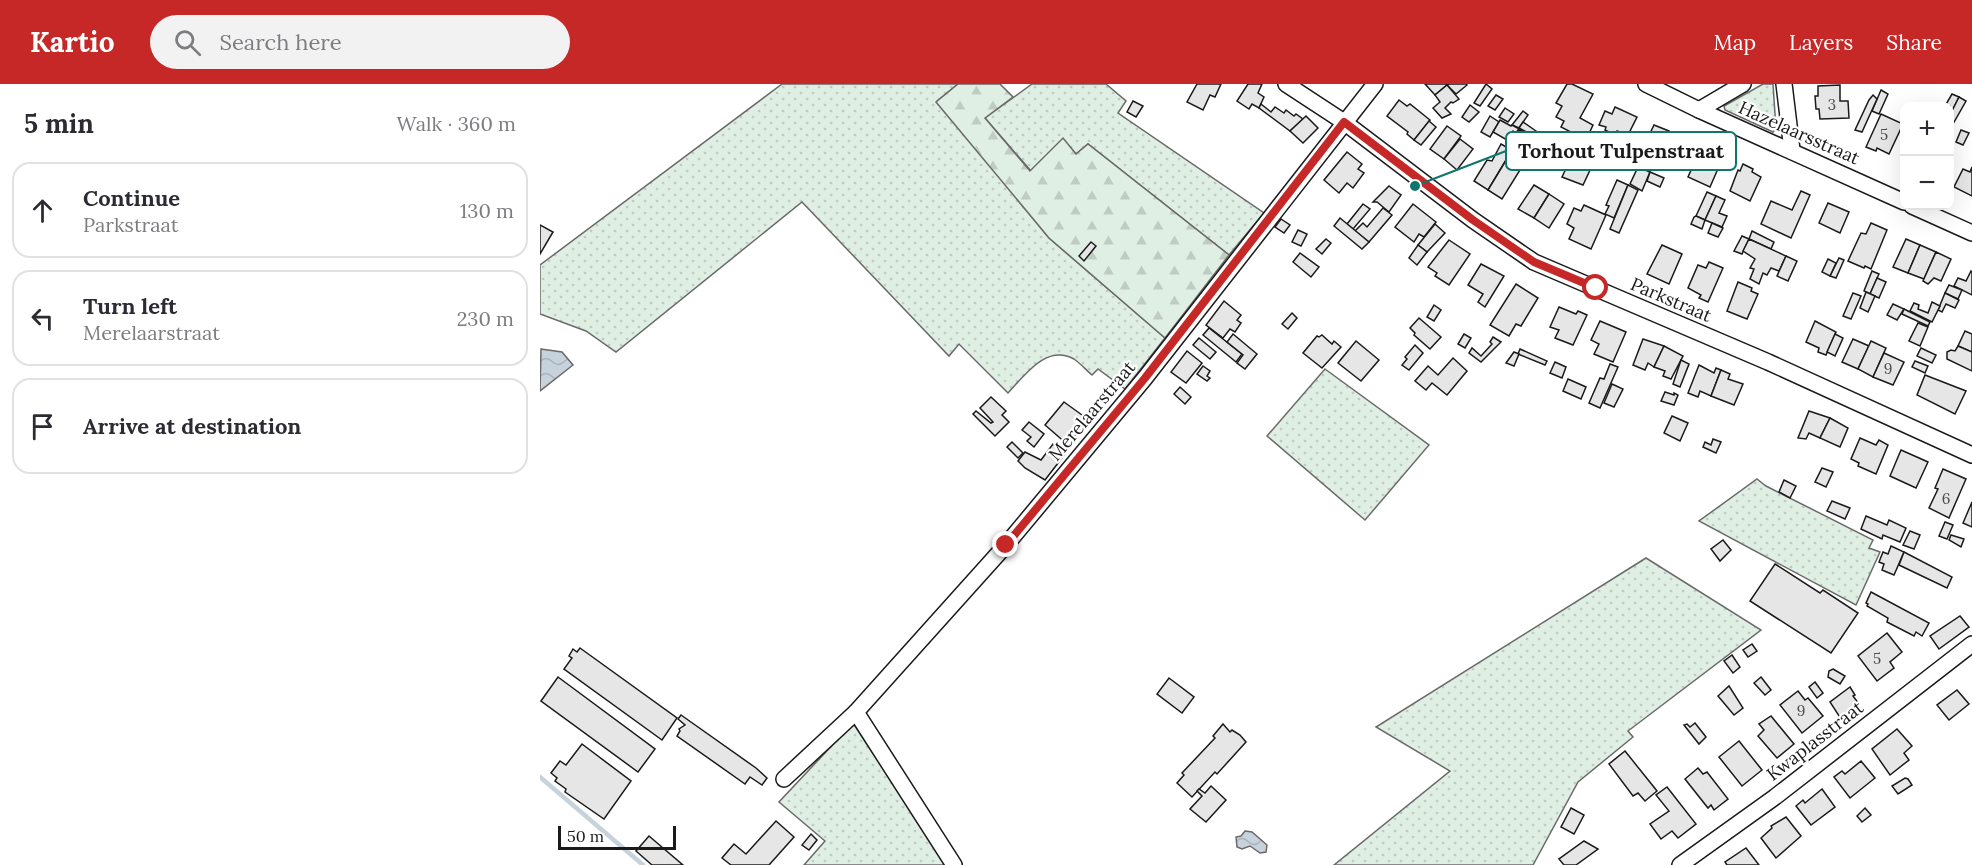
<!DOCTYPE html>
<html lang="en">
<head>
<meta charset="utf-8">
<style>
	body { margin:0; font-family:Lora,serif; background:#f2f2f3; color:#2b2b33 }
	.controls { position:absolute; right:18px; top:18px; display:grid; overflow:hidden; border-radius:12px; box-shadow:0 6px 24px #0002 }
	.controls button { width:54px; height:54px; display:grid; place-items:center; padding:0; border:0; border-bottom:2px solid #e1e1e2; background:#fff; color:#2b2b33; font:30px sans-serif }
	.scale { position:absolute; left:18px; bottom:15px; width:118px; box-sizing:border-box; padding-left:6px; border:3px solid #1a1a1a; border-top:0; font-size:16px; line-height:21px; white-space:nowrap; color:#1a1a1a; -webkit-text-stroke:4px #fff; paint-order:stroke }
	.stop { position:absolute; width:18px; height:18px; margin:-14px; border:4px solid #c62828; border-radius:50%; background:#fff }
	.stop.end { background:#c62828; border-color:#fff; box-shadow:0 2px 6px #0008 }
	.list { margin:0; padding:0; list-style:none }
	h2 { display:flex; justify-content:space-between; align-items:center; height:78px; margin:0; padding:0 24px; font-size:26px }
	h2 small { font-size:20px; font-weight:400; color:#7c7c81 }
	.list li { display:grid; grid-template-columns:39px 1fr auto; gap:18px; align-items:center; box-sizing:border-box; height:96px; margin:0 12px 12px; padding:0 12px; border:2px solid #e1e1e2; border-radius:18px }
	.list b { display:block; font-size:22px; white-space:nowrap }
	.list p { margin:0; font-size:20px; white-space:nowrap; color:#7c7c81 }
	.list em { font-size:20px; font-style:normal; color:#7c7c81 }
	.icon { flex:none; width:33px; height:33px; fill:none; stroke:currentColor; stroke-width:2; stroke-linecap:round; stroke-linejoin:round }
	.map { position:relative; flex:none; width:1432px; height:781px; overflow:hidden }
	header { display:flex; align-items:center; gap:36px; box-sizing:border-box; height:84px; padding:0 30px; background:#c62828; color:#fff }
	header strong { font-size:28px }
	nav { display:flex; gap:33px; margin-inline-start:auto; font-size:21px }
	.search { width:420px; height:54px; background:#f2f2f3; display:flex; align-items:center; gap:15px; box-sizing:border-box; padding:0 21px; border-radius:33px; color:#7c7c81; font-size:22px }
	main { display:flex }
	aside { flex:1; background:#fff }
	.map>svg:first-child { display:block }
	.grass { fill:url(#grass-dots); stroke:#6a6a6a; stroke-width:1.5 }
	.forest { fill:url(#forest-firs); stroke:#6a6a6a; stroke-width:1.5 }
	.water { fill:url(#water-waves); stroke:#6a6a6a; stroke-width:1.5 }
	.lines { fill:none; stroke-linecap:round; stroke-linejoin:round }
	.stream { stroke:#c6d2dc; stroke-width:4.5 }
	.building { fill:#e6e6e6; stroke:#1a1a1a; stroke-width:1.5 }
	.street-casing { stroke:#1a1a1a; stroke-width:18 }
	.street { stroke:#fff; stroke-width:15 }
	.route { stroke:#c62828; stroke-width:8 }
	.labels { text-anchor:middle; stroke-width:4.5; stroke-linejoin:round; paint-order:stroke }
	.number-label { font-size:15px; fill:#4d4d4d }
	.street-label { font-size:18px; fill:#1a1a1a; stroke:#fff }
	.leader { fill:none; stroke:#0f766e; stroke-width:2 }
	.callout-dot { fill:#0f766e; stroke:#fff; stroke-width:2 }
	.callout { fill:#fff; stroke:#0f766e; stroke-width:2 }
	.callout-label { font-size:20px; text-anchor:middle; font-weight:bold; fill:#1a1a1a }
</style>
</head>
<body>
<header>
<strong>Kartio</strong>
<div class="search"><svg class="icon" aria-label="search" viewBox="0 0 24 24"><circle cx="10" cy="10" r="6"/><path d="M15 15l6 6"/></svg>Search here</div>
<nav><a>Map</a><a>Layers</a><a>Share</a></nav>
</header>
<main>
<aside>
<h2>5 min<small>Walk · 360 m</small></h2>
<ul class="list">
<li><svg class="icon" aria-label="ahead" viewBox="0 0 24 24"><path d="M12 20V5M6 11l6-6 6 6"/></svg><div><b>Continue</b><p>Parkstraat</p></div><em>130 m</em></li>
<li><svg class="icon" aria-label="left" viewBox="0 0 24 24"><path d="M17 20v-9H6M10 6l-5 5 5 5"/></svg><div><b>Turn left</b><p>Merelaarstraat</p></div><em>230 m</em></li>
<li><svg class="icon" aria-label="arrive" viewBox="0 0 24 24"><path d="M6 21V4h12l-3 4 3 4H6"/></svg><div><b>Arrive at destination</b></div></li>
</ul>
</aside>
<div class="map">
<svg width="1432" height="781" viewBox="0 0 1432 781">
	<defs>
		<pattern id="grass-dots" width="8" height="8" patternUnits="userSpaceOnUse" patternTransform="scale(1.5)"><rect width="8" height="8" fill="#e0efe3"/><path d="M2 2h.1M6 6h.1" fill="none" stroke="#c0ccc2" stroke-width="1.8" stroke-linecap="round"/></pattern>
		<pattern id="forest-firs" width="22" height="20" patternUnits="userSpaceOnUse" patternTransform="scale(1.5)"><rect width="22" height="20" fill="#e0efe3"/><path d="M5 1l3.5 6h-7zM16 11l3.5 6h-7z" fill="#c0ccc2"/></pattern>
		<pattern id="water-waves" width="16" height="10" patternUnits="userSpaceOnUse" patternTransform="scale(1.5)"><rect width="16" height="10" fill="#c6d2dc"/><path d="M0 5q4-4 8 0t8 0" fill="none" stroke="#aab4bc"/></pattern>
	</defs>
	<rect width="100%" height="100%" fill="#fff"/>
	<g class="grass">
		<path d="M242,0H418L397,17L509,154L625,254L585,305L558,285L552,291C546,286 540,279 534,275C506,260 485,291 468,309L419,260L409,272L262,118L76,268L46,247L0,230V181Z"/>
		<polygon points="492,0 566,0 586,17 578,29 724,129 689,171 548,60 536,70 523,55 491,87 445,34"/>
		<polygon points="1223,0 1233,0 1236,45 1233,48 1185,26 1184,22"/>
		<polygon points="785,285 889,361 825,436 727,352"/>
		<polygon points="1217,395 1226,402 1333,456 1329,464 1340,468 1316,521 1159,437"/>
		<polygon points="1106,474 1221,546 1088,647 1093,653 1038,698 993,781 794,781 910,687 836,643"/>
		<polygon points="313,639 407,781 264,781 285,757 239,718"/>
	</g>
	<polygon class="forest" points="418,0 460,0 473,13 445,34 490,87 523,54 536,70 548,60 689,171 625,254 509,154 396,18"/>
	<g class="water">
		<polygon points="1,265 22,268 33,281 0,307"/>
		<polygon points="705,747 712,748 727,761 726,768 720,769 710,762 702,765 697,763 696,753 701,752"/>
	</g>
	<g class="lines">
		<polyline class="stream" points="0,693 103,781"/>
	</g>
	<g class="building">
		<polygon points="657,0 681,0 675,13 670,11 663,26 647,18"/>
		<polygon points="708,0 722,0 718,9 724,13 719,24 712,20 709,25 697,17"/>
		<polygon points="885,0 906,0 907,1 895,11"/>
		<polygon points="909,0 926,0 927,1 916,10 907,1"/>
		<polygon points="946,0 952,5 940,22 934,19"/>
		<polygon points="1027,0 1032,0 1053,10 1040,34 1053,41 1046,56 1021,43 1024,37 1016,33 1022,22 1016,19"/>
		<polygon points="907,1 919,15 913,19 911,18 905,24 911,30 902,34 893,24 900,18 895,11"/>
		<polygon points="1300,1 1300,17 1308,17 1309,34 1280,35 1279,25 1276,25 1275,12 1278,12 1278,2"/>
		<polygon points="1341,6 1348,10 1339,30 1332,27"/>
		<polygon points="1412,10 1419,13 1410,31 1410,22 1405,22"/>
		<polygon points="956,11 963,15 955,26 948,22"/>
		<polygon points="1333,11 1337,15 1322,48 1315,46 1329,16"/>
		<polygon points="1419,13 1426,17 1413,40 1410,38 1410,31"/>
		<polygon points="859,16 867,22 870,20 890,36 874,56 867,50 868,48 847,32"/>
		<polygon points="593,17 603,22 596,33 587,28"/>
		<polygon points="721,20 731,28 735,23 744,29 746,26 754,32 756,30 763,35 750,47 719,24"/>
		<polygon points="930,21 939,28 929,38 922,33"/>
		<polygon points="1075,23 1097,33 1088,51 1077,47 1075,51 1065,46 1066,43 1059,41 1065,27 1072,30"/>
		<polygon points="965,24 974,30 968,38 959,33"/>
		<polygon points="983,27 988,31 979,44 972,41"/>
		<polygon points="1341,30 1363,40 1349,70 1337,64 1336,67 1326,63"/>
		<polygon points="766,32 778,44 763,59 750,47"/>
		<polygon points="950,32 959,38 950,53 941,48"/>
		<polygon points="960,36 971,42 972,41 983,47 982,48 978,46 976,49 973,47 967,56 953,48"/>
		<polygon points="889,37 896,43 881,61 874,56"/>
		<polygon points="983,38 996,47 992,51 979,44"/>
		<polygon points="1114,41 1129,47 1120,67 1105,60"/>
		<polygon points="907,42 921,52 904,75 890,65"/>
		<polygon points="1421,46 1429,49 1423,61 1416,58"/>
		<polygon points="1129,48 1144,54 1140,65 1142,66 1134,85 1123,81 1127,71 1120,67"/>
		<polygon points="920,55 933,65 917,86 904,75"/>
		<polygon points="961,60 968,64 966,68 967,69 970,64 972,66 948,106 934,97 947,76 952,77"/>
		<polygon points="1162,62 1176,70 1177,69 1184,71 1170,103 1148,93"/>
		<polygon points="807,68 822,80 818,85 824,89 813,104 807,99 799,109 784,96"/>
		<polygon points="968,73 976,78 974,82 980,86 962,115 948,106"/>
		<polygon points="1031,74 1051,84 1043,101 1022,93"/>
		<polygon points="1203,80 1213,85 1212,88 1221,93 1210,117 1190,107 1198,86 1200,87"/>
		<polygon points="1098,83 1110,88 1102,107 1090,100"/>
		<polygon points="1432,83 1432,112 1414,103 1423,85 1430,88"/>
		<polygon points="1110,88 1124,94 1120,103 1107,97"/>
		<polygon points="1077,96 1088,101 1074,134 1065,130 1069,122 1066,121"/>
		<polygon points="994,101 1009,110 994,134 978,125"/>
		<polygon points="1088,101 1098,106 1079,149 1070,145"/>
		<polygon points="849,102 861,111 849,128 837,118 833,118"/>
		<polygon points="1261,107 1270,111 1251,154 1221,140 1231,117 1252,126"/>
		<polygon points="1167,108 1176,112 1165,136 1156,132"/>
		<polygon points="1009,110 1024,120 1009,144 994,134"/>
		<polygon points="1176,112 1185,116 1179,129 1187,132 1182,143 1165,136"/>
		<polygon points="1288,119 1309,128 1300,149 1279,139"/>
		<polygon points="823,120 830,125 813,145 807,140"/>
		<polygon points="873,120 896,138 884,153 879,150 874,158 855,143"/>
		<polygon points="1044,121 1066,131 1051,165 1029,155 1034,144 1027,140 1034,124 1041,127"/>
		<polygon points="843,124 852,131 829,158 815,147 823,139 827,143"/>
		<polygon points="1156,132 1165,136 1162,145 1151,140 1154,133"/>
		<polygon points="800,134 829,158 822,165 794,142"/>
		<polygon points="741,135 750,141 744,149 735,143"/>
		<polygon points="1172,139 1183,144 1178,153 1168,149"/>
		<polygon points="1331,139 1347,146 1331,185 1325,182 1324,184 1308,177 1321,149 1326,150"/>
		<polygon points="895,140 905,149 887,168 878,161"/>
		<polygon points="0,141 13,148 0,170"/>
		<polygon points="758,146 767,150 761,162 752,158"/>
		<polygon points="1212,147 1234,158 1231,165 1209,155"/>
		<polygon points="1202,152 1209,155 1202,170 1194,167"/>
		<polygon points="786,155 791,159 782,170 776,165"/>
		<polygon points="1209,155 1246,172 1239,187 1231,184 1227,191 1223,189 1219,200 1210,195 1214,185 1210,184 1215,175 1203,167"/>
		<polygon points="1366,155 1380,161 1368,189 1353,183"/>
		<polygon points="909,156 930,170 909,201 895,192 897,189 888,183"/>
		<polygon points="551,158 556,162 544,177 539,172"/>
		<polygon points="878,161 887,168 877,181 869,174"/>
		<polygon points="1122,161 1142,170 1129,200 1107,190"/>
		<polygon points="1380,161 1396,168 1384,195 1368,189"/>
		<polygon points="1396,168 1411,175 1401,197 1394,194 1388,200 1383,197"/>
		<polygon points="760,169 779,183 771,193 753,178"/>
		<polygon points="1246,172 1257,177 1248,197 1237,192"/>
		<polygon points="1299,174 1304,176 1296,194 1290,192"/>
		<polygon points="1288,175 1296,179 1290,192 1282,188"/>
		<polygon points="1169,178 1183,184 1168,218 1159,214 1161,211 1148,204 1158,181 1166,184"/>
		<polygon points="941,180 964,192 945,223 938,218 943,210 928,201"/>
		<polygon points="1332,187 1339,190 1330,210 1324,207"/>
		<polygon points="1431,187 1432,188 1432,211 1414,202 1418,194 1426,197"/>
		<polygon points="1337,194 1346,198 1339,214 1330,210"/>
		<polygon points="1198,198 1212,204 1211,207 1218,210 1207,235 1187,227"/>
		<polygon points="976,200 998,214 981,242 976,240 969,252 950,241"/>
		<polygon points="1409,201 1422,206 1418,215 1405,209"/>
		<polygon points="1326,208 1335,212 1328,228 1320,224"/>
		<polygon points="1313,209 1321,212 1311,235 1303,232"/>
		<polygon points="1405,209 1419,216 1415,224 1406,220 1402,228 1398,226"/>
		<polygon points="684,217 701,231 697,236 701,239 695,248 690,245 683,254 666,241"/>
		<polygon points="1392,218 1400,222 1392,238 1370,227 1374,219 1379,221 1378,225 1388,229"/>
		<polygon points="1353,220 1364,225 1357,236 1347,231"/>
		<polygon points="894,221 901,226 894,237 887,233"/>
		<polygon points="1019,223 1036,230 1038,227 1047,231 1033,261 1015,254 1019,246 1010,243"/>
		<polygon points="1364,225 1390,238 1388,242 1362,230"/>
		<polygon points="752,229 757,234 748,245 742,240"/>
		<polygon points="879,234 901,253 890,265 874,251 875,249 870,244"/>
		<polygon points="1060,237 1086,248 1073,278 1054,270 1059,260 1051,256"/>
		<polygon points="1275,237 1296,248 1286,271 1278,268 1279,264 1266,258"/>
		<polygon points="1378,239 1388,243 1380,262 1369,257"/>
		<polygon points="669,244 702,270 696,278 663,251"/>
		<polygon points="1425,247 1432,250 1432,268 1418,262"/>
		<polygon points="693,250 717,270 705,285 697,279 703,271 687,258"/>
		<polygon points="924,250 931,254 925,264 918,260"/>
		<polygon points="1295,250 1303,254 1295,272 1287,268"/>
		<polygon points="782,251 792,260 794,257 801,263 782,284 763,269 777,252 779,253"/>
		<polygon points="953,253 961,258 941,278 929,269 932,264 941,272 952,260 950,258"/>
		<polygon points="659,254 676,268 670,275 653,261"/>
		<polygon points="1103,255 1124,262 1114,283 1108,279 1105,286 1093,281"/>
		<polygon points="1313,255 1329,262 1318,285 1302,278"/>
		<polygon points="816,257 839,276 821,297 798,279"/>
		<polygon points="1331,257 1346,264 1333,293 1318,285"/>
		<polygon points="875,261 883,269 869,286 862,281 867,275 865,273"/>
		<polygon points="1124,262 1143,272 1131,295 1123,292 1125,287 1114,283"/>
		<polygon points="1418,262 1432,268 1432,287 1407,275 1407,268 1411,266 1415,267"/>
		<polygon points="1381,264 1396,271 1392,279 1377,272"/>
		<polygon points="980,265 1007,277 1005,281 978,270"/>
		<polygon points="647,267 662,279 646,299 631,288"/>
		<polygon points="974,268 979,270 974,282 966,279"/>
		<polygon points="1344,269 1364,278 1353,301 1333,293"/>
		<polygon points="913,274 927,287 907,311 892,299 886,306 875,297 888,282 898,291"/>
		<polygon points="1141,276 1149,280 1140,303 1133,300"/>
		<polygon points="1375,277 1388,282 1385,289 1372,283"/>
		<polygon points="1015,278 1026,283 1022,294 1010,289"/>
		<polygon points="1070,280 1078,283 1060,324 1049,319 1060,294 1064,295"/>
		<polygon points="1159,281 1174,289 1176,284 1181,286 1171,312 1160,307 1158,313 1148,309"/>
		<polygon points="663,282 670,287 667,292 670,294 667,297 657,290"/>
		<polygon points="1181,286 1190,290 1188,295 1203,300 1194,321 1171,312"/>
		<polygon points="1385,291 1426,307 1415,330 1377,311"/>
		<polygon points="1028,295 1046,303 1041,315 1023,307"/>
		<polygon points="1072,300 1083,305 1074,323 1064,319"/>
		<polygon points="640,303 651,313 645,320 634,310"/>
		<polygon points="1125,308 1134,311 1134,309 1138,311 1134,321 1121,317"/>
		<polygon points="451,313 466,327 462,331 469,338 455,352 433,330 436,327 451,339 453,338 440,324"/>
		<polygon points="524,318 549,336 527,360 505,341"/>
		<polygon points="1269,327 1290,334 1280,354 1269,349 1266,355 1258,354"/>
		<polygon points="1132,332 1148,339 1140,357 1124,349"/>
		<polygon points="1290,334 1308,344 1300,363 1280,354"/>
		<polygon points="489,338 504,350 494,363 487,357 491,353 482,346"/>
		<polygon points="1320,354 1336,361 1339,356 1348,361 1336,390 1318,382 1319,379 1311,375"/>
		<polygon points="1173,355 1181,358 1176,369 1163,363 1165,358 1171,361"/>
		<polygon points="472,358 483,369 478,374 467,363"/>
		<polygon points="513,360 525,370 505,396 485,384 478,377 485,368 501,376"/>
		<polygon points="1361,366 1388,378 1376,404 1350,392"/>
		<polygon points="1282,384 1293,388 1286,403 1275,398"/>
		<polygon points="1403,385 1426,395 1409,434 1389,424 1398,405 1395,404"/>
		<polygon points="1244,396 1256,402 1250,414 1239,408"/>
		<polygon points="1292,417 1310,424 1305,435 1287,427"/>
		<polygon points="1432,418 1432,443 1423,439"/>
		<polygon points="1326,432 1347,441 1349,436 1366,444 1360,458 1343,451 1342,455 1321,445"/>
		<polygon points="1405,438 1413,441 1407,455 1399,452"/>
		<polygon points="1370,447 1380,451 1374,465 1363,461"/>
		<polygon points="1411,451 1424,455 1421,463 1409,456"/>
		<polygon points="1183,456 1191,466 1180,477 1171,465"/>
		<polygon points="1351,462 1364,468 1354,491 1342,486 1344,480 1339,478 1343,468 1348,470"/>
		<polygon points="1364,468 1412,493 1407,504 1359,481"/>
		<polygon points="1235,480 1280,509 1283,506 1318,529 1291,569 1210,517"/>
		<polygon points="1331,508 1389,539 1382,552 1376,548 1374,552 1347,538 1348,534 1327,522 1328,520 1326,519"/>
		<polygon points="1420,532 1429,543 1399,565 1390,552"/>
		<polygon points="1347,549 1362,568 1350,578 1354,584 1337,597 1318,572"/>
		<polygon points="1212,560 1217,567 1208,573 1203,566"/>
		<polygon points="40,564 137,634 122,656 24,585 32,574 29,572 33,565 37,568"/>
		<polygon points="1192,571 1200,583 1193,589 1184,577"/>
		<polygon points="1293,585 1305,592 1300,600 1288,593 1289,587"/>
		<polygon points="18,593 115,665 98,688 1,617"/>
		<polygon points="1221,593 1231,606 1225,611 1214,599"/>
		<polygon points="629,594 654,613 642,629 617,610"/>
		<polygon points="1275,598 1283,609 1277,614 1269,603"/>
		<polygon points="1189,602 1203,624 1194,631 1178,612"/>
		<polygon points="1310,603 1315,611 1313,612 1319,620 1301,635 1290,618"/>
		<polygon points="1417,606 1429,620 1409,636 1397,621"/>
		<polygon points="1258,607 1265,616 1268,614 1283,632 1262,649 1240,621"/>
		<polygon points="141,631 216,684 227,694 222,701 210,693 205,700 137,652 140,647 139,645 145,641 138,635"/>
		<polygon points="1231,632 1254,660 1237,674 1218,652 1224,646 1219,640"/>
		<polygon points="1155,639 1166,653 1159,660 1144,641 1147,640 1150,643"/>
		<polygon points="683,640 690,648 692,646 700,651 706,658 677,690 675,688 652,713 637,699 644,691 642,689 675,654 673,652"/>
		<polygon points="1357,645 1372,662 1364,669 1369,676 1350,691 1332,665"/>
		<polygon points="1199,657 1222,686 1202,702 1179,673"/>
		<polygon points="42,660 91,697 64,735 25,708 26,705 15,697 17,694 11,689 20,677 26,681"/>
		<polygon points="1085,667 1117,707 1105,717 1098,709 1093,712 1069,680"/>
		<polygon points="1321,677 1335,694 1310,714 1294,693 1302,687 1305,690"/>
		<polygon points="1158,684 1163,690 1167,688 1188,715 1174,726 1171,721 1168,724 1145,695"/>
		<polygon points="1365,694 1368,695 1372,701 1358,710 1352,702"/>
		<polygon points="671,702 686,716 666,738 650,725 662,712 657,707 659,705 665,709"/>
		<polygon points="1127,703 1156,740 1138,754 1132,747 1121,755 1110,740 1129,727 1116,711"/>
		<polygon points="1282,705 1295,723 1271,741 1256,722 1263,716 1265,719"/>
		<polygon points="1031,724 1044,731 1034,750 1021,743"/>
		<polygon points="1325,724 1331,731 1322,738 1317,732"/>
		<polygon points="1246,733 1261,752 1236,774 1221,754 1232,744 1231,742"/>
		<polygon points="236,737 254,753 229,781 191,781 182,774 194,760 206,770"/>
		<polygon points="271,750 277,756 269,766 262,761"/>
		<polygon points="109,752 143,781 112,781 96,767"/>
		<polygon points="1044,757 1058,765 1036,781 1024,781 1019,775"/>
		<polygon points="1206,764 1219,781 1187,781 1185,778"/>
	</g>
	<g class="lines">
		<g class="street-casing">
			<g id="street">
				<polyline points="746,0 804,38 933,136 994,178 1228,278 1432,371"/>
				<polyline points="1106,0 1159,26 1364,118"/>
				<polyline points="1244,0 1252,66"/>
				<polyline points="1159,26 1203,0"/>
				<polyline points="1372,122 1432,149"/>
				<polyline points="244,695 316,628"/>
				<polyline points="414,781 316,628 466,461 605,294 835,0"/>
				<polyline points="1140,781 1235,713 1432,560"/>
			</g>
		</g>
		<use href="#street" class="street"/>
	</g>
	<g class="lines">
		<polyline class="route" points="466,461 605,294 804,38 933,136 994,178 1056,204"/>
	</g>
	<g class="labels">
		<g class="number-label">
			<text x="1292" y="26">3</text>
			<text x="1344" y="56">5</text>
			<text x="1348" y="290">9</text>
			<text x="1406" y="420">6</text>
			<text x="1337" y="580">5</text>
			<text x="1261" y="632">9</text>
		</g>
		<g class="street-label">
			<text transform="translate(1259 49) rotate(24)" y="6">Hazelaarsstraat</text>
			<text transform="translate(1131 216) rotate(23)" y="6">Parkstraat</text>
			<text transform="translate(552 327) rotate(-50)" y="6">Merelaarstraat</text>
			<text transform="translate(1275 657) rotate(-38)" y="6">Kwaplasstraat</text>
		</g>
	</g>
	<path class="leader" d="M875 102L966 67"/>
	<circle class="callout-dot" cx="875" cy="102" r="6"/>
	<rect class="callout" x="966" y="48" width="230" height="38" rx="6"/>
	<g class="callout-label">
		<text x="1081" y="74">Torhout Tulpenstraat</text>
	</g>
</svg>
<div class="controls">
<button>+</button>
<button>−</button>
</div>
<div class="scale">50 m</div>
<div class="stop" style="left:1056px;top:204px"></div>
<div class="stop end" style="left:466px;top:461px"></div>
</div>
</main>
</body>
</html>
